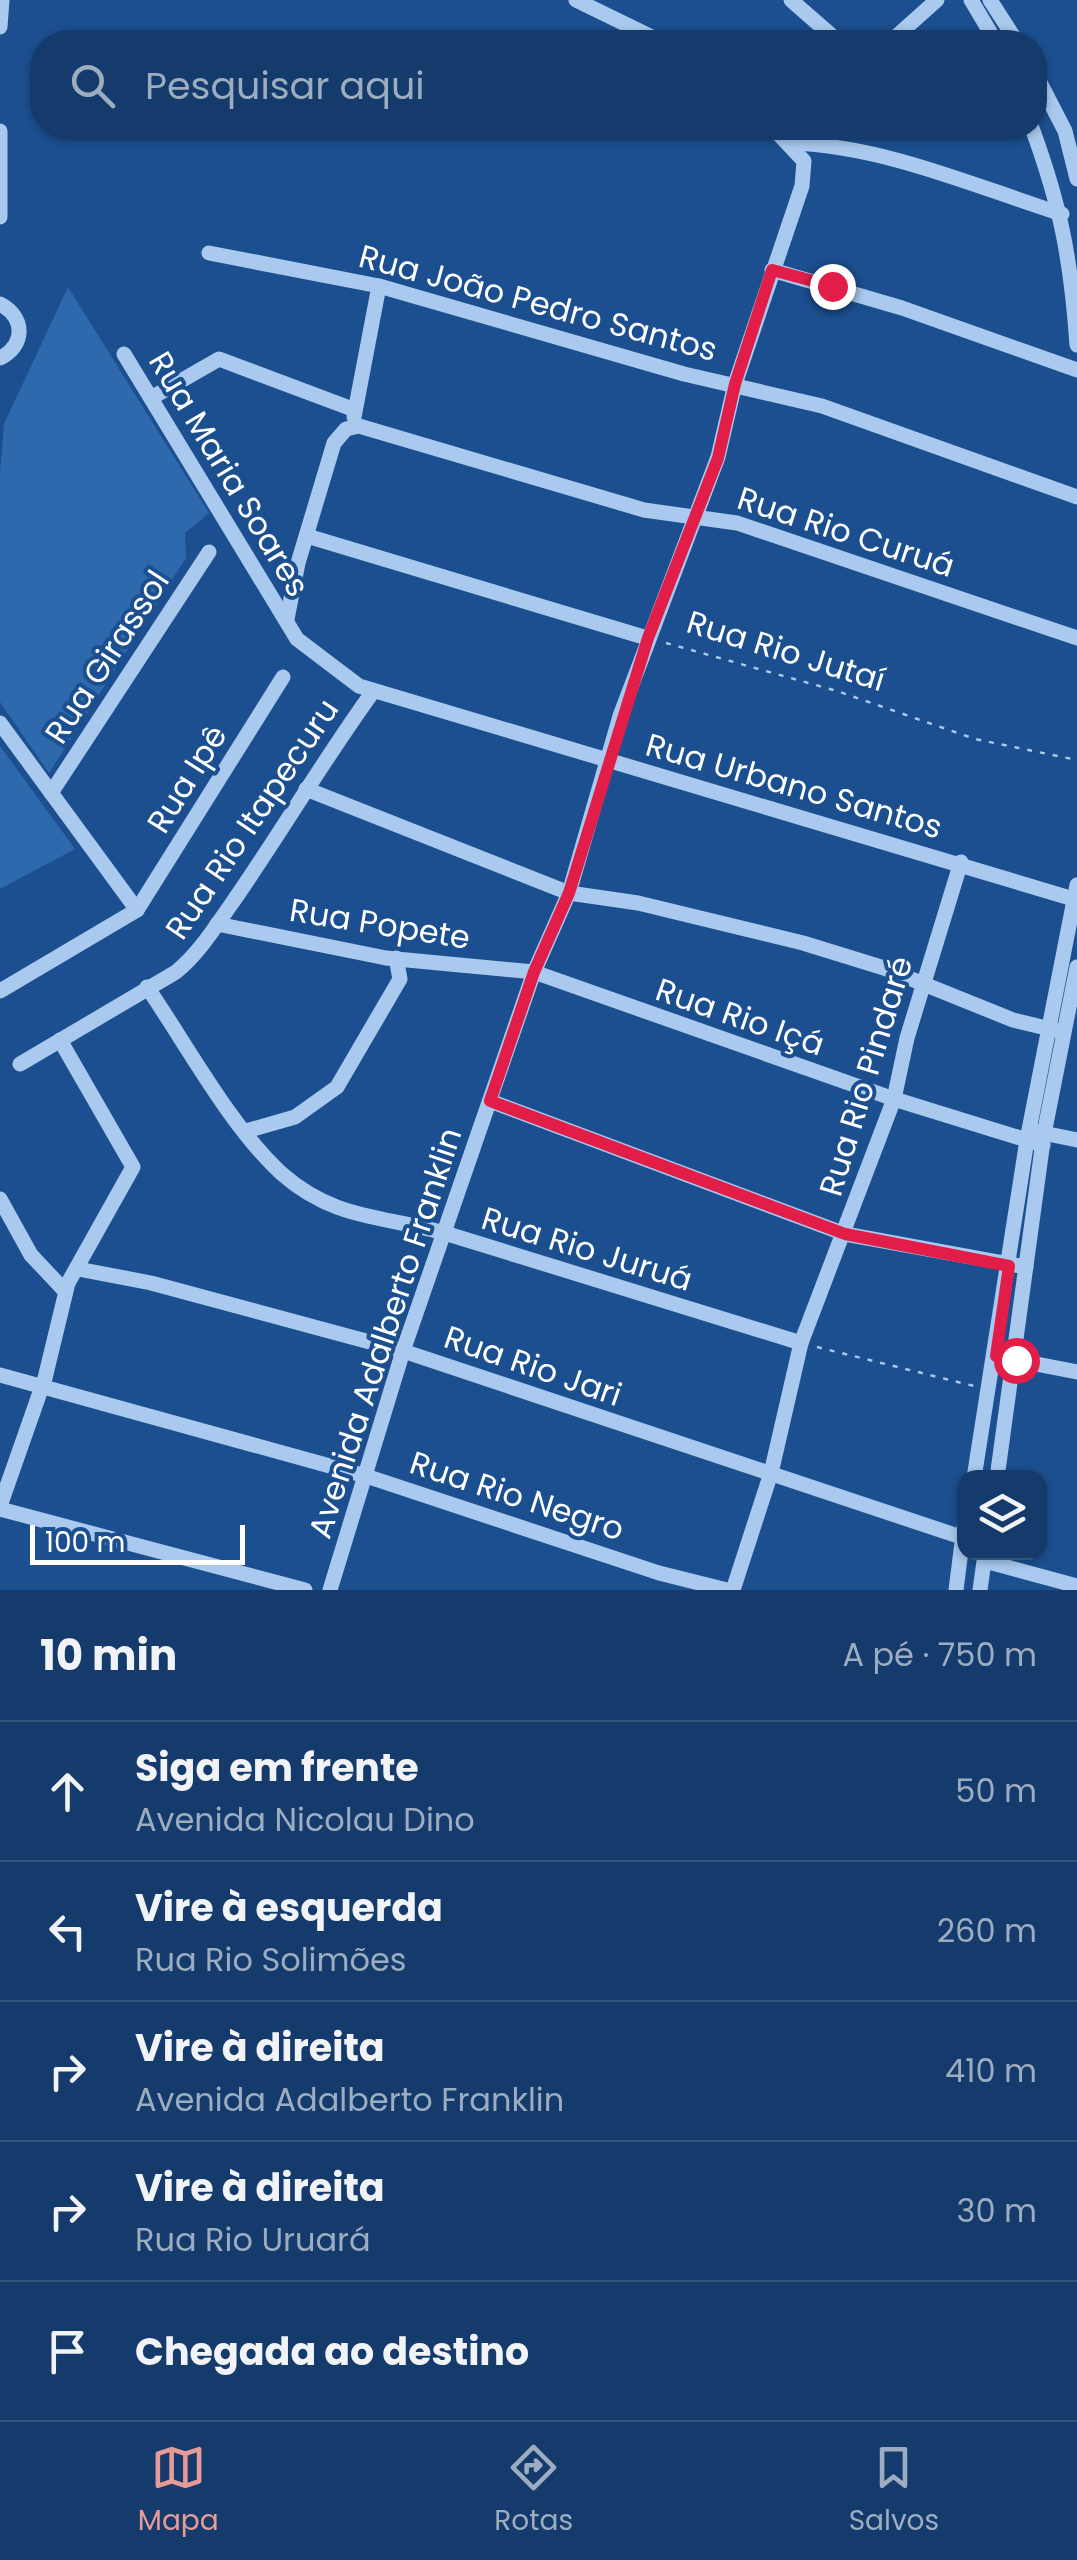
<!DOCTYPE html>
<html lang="pt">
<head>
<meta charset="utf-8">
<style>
	body { margin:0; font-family:Poppins,sans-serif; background:#214673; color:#f1f3f6 }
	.controls { position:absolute; right:30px; bottom:30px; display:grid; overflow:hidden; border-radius:20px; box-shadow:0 2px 8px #0004 }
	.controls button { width:90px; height:90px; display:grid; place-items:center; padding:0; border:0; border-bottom:2px solid #33557e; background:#143b6b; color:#f1f3f6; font:50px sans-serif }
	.scale { position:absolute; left:30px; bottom:25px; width:215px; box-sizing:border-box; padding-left:10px; border:5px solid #fff; border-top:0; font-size:28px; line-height:35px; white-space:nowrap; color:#fff; -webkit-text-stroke:8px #1b4f8f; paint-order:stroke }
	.stop { position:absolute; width:30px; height:30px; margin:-22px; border:8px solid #e11d48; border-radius:50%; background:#fff }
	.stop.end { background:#e11d48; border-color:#fff; box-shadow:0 2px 10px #0008 }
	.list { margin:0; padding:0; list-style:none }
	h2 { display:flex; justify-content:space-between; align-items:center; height:130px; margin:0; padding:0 40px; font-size:42px }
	h2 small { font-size:32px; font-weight:400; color:#9dadc1 }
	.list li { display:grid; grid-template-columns:65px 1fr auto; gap:30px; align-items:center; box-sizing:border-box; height:140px; padding:0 40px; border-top:2px solid #33557e }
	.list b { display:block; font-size:38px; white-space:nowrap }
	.list p { margin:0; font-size:32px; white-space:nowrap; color:#9dadc1 }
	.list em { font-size:32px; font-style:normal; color:#9dadc1 }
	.icon { flex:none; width:55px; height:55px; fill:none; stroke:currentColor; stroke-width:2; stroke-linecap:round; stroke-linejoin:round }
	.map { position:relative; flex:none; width:1077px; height:1590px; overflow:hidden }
	.search { position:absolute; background:#143b6b; box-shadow:0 2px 8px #0004; left:30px; right:30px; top:30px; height:110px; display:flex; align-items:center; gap:25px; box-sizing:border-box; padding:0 35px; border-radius:40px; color:#9dadc1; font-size:38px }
	.sheet { height:830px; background:#143b6b }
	nav { display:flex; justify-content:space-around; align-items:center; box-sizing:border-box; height:140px; border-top:2px solid #33557e; background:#143b6b; font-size:28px; color:#9dadc1 }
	nav a { display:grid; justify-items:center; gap:5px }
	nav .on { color:#e69b98 }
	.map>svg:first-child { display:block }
	.green { fill:#2e69ad }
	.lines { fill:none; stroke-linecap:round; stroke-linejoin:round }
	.path { stroke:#a9c9ee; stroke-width:2.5; stroke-dasharray:5 8; stroke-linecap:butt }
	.minor { stroke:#a9c9ee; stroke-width:15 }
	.route { stroke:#e11d48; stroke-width:12 }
	.labels { text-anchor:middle; stroke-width:8; stroke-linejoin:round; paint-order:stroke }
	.street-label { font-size:32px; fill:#fff; stroke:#1b4f8f }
</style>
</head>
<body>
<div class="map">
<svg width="1077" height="1590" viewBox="0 0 1077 1590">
	<rect width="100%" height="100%" fill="#1b4f8f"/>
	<g class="green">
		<polygon points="68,287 209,513 185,533 186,558 49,773 0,702 0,473 4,424"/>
		<polygon points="0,746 75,849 0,889"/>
	</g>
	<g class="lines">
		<g class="path">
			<polyline points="666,643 837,691 975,739 1077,760"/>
			<polyline points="817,1347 974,1386"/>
		</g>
		<g class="minor">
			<polyline points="576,0 662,42"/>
			<polyline points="791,0 839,42"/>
			<polyline points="971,0 996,42"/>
			<polyline points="990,0 1017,42"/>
			<polyline points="0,27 2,0"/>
			<polyline points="890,42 937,0"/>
			<polyline points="1034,71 1065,131 1077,179"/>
			<path d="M1032,128C1061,207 1071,260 1077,345"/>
			<polyline points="0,131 0,217"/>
			<path d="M791,143C884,146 974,186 1062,214"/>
			<polyline points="209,253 379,286 684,374 822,406 1077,497"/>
			<polyline points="772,270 902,308 1077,370"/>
			<path d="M0,304C25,317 26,345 0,358"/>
			<polyline points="124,354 297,639 359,686 1077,900"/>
			<polyline points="151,398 219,359 355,410"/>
			<polyline points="354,417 379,286"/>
			<polyline points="307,536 647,638"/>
			<polyline points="287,619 298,563 334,443 346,429 359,426 644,510 737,523 1077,638"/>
			<polyline points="0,723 137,910"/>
			<polyline points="306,789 569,893 638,903 803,943 884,968 1013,1020 1063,1032"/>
			<polyline points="51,793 209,552"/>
			<polyline points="217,924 386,958 534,972 894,1099 1043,1145"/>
			<path d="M147,987C187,1045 230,1126 281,1173C336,1222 387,1215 451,1235C567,1271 684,1307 801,1343"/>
			<polyline points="0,991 137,910 283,677"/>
			<path d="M20,1064L176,972C199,953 213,930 230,906C279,836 322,762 372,693"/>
			<polyline points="490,1101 845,1234 1026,1267"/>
			<polyline points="246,1131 295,1117 337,1087 400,979 396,958"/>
			<polyline points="1038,1132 1077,1140"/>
			<polyline points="0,1199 31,1255 65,1291"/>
			<polyline points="78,1269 151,1283 403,1351 964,1538"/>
			<polyline points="1010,1359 1077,1372"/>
			<polyline points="0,1375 366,1476 659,1573 727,1590"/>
			<polyline points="974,1478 1027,1140 1077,885"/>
			<polyline points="997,1478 1044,1134 1077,967"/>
			<polyline points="0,1506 45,1378 68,1283 133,1167 60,1040"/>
			<polyline points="0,1509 305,1590"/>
			<polyline points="985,1561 1077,1586"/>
			<polyline points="330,1590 403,1351 534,972 569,893 620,716 718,457 735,384 802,186 804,161 773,128"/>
			<polyline points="733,1590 771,1473 801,1343 894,1099 907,1038 961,862"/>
			<polyline points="956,1590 964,1527"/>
			<polyline points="980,1590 985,1554"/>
		</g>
	</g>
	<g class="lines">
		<polyline class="route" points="832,286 772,270 735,384 718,458 648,638 569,893 534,972 490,1101 845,1234 1009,1266 996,1356 1016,1360"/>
	</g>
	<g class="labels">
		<g class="street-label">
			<text transform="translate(538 303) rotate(15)" y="11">Rua João Pedro Santos</text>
			<text transform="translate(229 474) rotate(59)" y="11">Rua Maria Soares</text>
			<text transform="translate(846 532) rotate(18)" y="11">Rua Rio Curuá</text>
			<text transform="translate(786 651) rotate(17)" y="11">Rua Rio Jutaí</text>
			<text transform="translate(107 657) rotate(-57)" y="11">Rua Girassol</text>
			<text transform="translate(187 779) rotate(-58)" y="11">Rua Ipê</text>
			<text transform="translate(794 786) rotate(16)" y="11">Rua Urbano Santos</text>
			<text transform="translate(252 819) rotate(-56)" y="11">Rua Rio Itapecuru</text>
			<text transform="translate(380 924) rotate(9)" y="11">Rua Popete</text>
			<text transform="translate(740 1017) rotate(19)" y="11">Rua Rio Içá</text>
			<text transform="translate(866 1076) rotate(-73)" y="11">Rua Rio Pindaré</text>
			<text transform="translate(587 1249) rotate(17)" y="11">Rua Rio Juruá</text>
			<text transform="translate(385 1333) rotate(-72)" y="11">Avenida Adalberto Franklin</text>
			<text transform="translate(533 1366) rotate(19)" y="11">Rua Rio Jari</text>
			<text transform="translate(517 1496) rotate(18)" y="11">Rua Rio Negro</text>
		</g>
	</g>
</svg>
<div class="controls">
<button><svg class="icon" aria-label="layers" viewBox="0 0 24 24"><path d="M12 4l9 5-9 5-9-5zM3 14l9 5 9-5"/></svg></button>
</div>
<div class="scale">100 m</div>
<div class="stop" style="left:1016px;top:1360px"></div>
<div class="stop end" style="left:832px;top:286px"></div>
<div class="search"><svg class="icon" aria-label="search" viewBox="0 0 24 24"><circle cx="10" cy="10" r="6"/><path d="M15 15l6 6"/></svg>Pesquisar aqui</div>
</div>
<section class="sheet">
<h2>10 min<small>A pé · 750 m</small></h2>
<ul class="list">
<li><svg class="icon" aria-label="ahead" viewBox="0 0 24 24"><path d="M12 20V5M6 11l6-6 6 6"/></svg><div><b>Siga em frente</b><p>Avenida Nicolau Dino</p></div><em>50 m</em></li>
<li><svg class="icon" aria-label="left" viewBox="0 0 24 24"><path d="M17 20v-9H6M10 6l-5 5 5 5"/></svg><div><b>Vire à esquerda</b><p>Rua Rio Solimões</p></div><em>260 m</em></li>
<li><svg class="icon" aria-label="right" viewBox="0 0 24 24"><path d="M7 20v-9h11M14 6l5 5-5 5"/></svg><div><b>Vire à direita</b><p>Avenida Adalberto Franklin</p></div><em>410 m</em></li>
<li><svg class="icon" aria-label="right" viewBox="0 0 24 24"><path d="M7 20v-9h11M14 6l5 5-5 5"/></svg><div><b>Vire à direita</b><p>Rua Rio Uruará</p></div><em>30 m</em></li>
<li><svg class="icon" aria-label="arrive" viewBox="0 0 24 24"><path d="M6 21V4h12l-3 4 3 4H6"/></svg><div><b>Chegada ao destino</b></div></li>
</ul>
</section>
<nav>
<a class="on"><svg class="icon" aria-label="map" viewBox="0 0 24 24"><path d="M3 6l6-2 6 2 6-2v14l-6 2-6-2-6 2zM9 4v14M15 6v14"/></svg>Mapa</a>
<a><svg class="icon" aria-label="directions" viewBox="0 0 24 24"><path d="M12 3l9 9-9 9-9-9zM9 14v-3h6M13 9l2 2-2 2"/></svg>Rotas</a>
<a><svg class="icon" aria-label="saved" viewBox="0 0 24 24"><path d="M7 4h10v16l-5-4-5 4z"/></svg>Salvos</a>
</nav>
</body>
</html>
